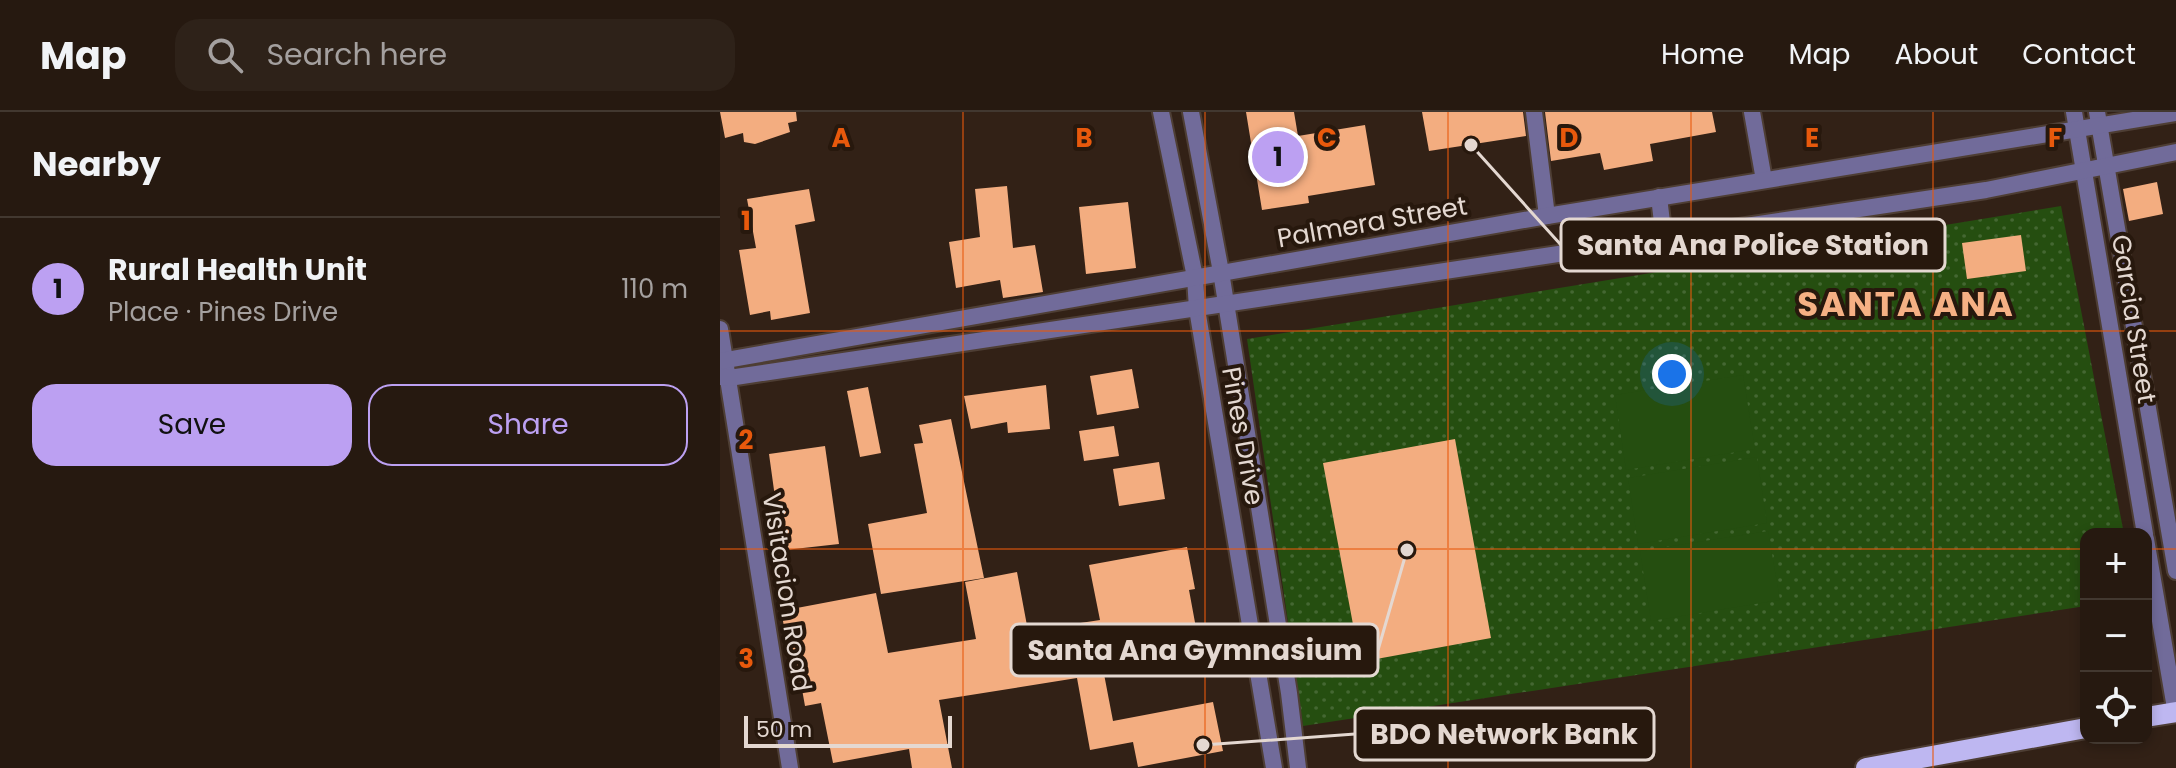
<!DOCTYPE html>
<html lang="en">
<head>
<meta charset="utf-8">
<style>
	body { margin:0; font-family:Poppins,sans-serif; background:#2e2219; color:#f1f3f6 }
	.controls { position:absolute; right:24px; bottom:24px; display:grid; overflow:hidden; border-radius:16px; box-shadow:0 4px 12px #0003 }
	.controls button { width:72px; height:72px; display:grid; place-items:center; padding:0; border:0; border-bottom:2px solid #423830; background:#261910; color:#f1f3f6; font:40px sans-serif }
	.scale { position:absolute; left:24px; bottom:20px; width:208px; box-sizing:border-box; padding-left:8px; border:4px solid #e4d8d1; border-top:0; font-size:22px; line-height:28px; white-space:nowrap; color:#e4d8d1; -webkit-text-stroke:6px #27180d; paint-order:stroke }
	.you { position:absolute; left:952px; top:262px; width:28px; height:28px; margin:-20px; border:6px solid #fff; border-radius:50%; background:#1a73e8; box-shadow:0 0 0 12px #1a73e833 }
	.badge { display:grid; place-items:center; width:52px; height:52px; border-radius:50%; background:#bca0f2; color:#111; font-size:26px; font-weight:700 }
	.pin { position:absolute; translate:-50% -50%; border:4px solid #fff; box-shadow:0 2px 8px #0006 }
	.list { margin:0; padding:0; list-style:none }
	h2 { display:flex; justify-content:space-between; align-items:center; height:104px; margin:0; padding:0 32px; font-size:34px }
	h2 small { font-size:26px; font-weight:400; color:#a4a09f }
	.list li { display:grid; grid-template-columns:52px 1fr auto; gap:24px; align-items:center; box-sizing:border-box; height:144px; padding:0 32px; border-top:2px solid #423830 }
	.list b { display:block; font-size:30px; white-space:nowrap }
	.list p { margin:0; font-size:26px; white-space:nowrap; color:#a4a09f }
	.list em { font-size:26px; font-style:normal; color:#a4a09f }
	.actions { display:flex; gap:16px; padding:24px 32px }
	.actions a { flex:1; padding:18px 0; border:2px solid #bca0f2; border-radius:24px; text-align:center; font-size:28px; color:#bca0f2 }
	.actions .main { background:#bca0f2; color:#111 }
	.icon { flex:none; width:44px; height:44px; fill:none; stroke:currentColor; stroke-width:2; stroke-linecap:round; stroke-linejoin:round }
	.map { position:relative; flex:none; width:1456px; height:656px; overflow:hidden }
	header { display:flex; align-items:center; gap:48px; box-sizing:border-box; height:112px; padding:0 40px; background:#261910; border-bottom:2px solid #423830 }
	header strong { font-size:38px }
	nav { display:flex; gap:44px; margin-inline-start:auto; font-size:28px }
	.search { width:560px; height:72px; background:#2e2219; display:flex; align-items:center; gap:20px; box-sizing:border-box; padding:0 28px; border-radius:24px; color:#a4a09f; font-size:30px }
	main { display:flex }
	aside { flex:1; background:#261910 }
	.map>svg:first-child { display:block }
	.grass { fill:url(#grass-dots) }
	.pitch { fill:#254e10 }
	.building { fill:#f3ad80 }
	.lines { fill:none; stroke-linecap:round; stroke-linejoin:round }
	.lane-casing { stroke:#4e3e34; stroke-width:20 }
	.street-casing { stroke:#4e3e34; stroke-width:20 }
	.primary-casing { stroke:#4e3e34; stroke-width:24 }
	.lane { stroke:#716b9a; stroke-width:16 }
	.street { stroke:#716b9a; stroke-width:16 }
	.primary { stroke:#beb7f1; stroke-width:20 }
	.grid { fill:none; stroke:#e8590c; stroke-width:2; stroke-opacity:0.55 }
	.labels { text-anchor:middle; stroke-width:8; stroke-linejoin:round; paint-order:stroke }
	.street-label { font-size:26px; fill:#e4d8d1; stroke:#27180d }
	.district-label { font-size:34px; font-weight:bold; letter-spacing:2px; fill:#f5b084; stroke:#27180d }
	.grid-label { font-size:26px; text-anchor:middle; font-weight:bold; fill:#e8590c; stroke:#27180d; stroke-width:8; stroke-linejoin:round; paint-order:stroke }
	.leader { fill:none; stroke:#e4d8d1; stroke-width:3 }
	.callout-dot { fill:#e4d8d1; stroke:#27180d; stroke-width:3 }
	.callout { fill:#27180d; stroke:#e4d8d1; stroke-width:3 }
	.callout-label { font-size:28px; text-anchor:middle; font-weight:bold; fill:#e4d8d1 }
</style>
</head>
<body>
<header>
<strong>Map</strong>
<div class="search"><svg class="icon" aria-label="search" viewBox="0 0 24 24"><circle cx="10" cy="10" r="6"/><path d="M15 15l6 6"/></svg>Search here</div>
<nav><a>Home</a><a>Map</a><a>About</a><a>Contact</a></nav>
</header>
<main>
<aside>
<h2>Nearby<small></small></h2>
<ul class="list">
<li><span class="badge">1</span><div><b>Rural Health Unit</b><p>Place · Pines Drive</p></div><em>110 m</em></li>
</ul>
<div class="actions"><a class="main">Save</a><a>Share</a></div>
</aside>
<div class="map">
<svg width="1456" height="656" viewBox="0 0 1456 656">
	<defs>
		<pattern id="grass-dots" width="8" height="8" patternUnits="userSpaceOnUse" patternTransform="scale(2)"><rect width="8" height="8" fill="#254e10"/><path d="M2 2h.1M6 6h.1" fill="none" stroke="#446732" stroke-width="1.8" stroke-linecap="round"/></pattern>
	</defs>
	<rect width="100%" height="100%" fill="#322116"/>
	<polygon class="grass" points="1341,94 1404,422 1366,422 1366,494 583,614 527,227"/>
	<g class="pitch">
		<polygon points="1023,263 1035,337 906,358 895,283"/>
		<polygon points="1037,345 1047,411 918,432 908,366"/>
		<polygon points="1048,419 1060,488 931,509 920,439"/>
	</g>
	<g class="building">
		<polygon points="0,0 76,0 77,9 68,11 70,20 35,32 24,30 23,21 5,26"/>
		<polygon points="526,0 574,0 578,24 645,13 655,73 588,84 589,91 542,98"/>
		<polygon points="702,0 803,0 806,24 709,39"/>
		<polygon points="825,0 992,0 996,20 930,32 933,49 884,58 880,41 831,49"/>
		<polygon points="1437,70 1443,102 1409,109 1403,77"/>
		<polygon points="287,74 293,136 315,133 323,180 283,186 280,168 236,176 229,130 260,125 255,77"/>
		<polygon points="89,77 95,109 75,113 90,201 51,208 50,199 30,203 19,138 36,136 27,87"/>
		<polygon points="408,90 416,156 366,162 359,95"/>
		<polygon points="1301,123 1306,159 1247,167 1242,131"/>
		<polygon points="412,257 419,296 377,303 370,264"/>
		<polygon points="326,273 330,317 288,321 287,310 251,317 244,284"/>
		<polygon points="148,275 161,341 140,345 127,279"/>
		<polygon points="231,307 264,466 161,482 148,412 207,401 194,332 203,331 199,313"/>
		<polygon points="394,314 399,344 364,349 359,319"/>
		<polygon points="735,327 771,526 640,550 603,351"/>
		<polygon points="105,334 119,432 56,439 53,408 58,407 49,342"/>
		<polygon points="439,350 445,387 399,394 393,357"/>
		<polygon points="467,435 475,477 469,478 481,543 384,562 393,609 493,590 503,639 418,655 413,630 370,638 357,566 219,588 232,656 192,656 189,637 113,651 101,591 85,594 76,544 70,545 61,499 156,481 168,541 256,527 245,470 297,460 308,519 380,508 369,453"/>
	</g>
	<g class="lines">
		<g class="lane-casing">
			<g id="lane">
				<polyline points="814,0 827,104"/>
				<polyline points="1032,0 1044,68"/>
			</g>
		</g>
		<g class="street-casing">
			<g id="street">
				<polyline points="441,0 475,165 477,197 554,656"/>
				<polyline points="471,0 501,160 569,581 578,656"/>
				<polyline points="1354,0 1425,422"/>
				<polyline points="1377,0 1456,459"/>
				<polyline points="939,85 944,127"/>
				<polyline points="0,217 70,656"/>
				<polyline points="0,249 827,104 1456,1"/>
				<polyline points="0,265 9,266 1266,78 1456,40"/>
				<polyline points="1426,427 1456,602"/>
			</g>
		</g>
		<g class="primary-casing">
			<g id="primary">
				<polyline points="1426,605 1456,600"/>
				<polyline points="1146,656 1366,616"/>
			</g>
		</g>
		<use href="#lane" class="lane"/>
		<use href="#street" class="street"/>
		<use href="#primary" class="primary"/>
	</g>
	<path class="grid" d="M243,0V656M485,0V656M728,0V656M971,0V656M1213,0V656M0,219H1456M0,437H1366M1426,437H1456"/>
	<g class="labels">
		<g class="street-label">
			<text transform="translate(652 110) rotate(-10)" y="9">Palmera Street</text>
			<text transform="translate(1414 207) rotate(81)" y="9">Garcia Street</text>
			<text transform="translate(523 324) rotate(80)" y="9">Pines Drive</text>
			<text transform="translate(67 480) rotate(81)" y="9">Visitacion Road</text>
		</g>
		<g class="district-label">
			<text x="1186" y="204">SANTA ANA</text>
		</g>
	</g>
	<g class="grid-label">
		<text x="121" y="35">A</text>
		<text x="364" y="35">B</text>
		<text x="607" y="35">C</text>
		<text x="849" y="35">D</text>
		<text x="1092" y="35">E</text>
		<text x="1335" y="35">F</text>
		<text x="26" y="118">1</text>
		<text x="26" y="337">2</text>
		<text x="26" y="556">3</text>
	</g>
	<path class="leader" d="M751 33L841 133M687 438L658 538M483 633L635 622"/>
	<g class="callout-dot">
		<circle cx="751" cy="33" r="8"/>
		<circle cx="687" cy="438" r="8"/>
		<circle cx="483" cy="633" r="8"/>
	</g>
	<g class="callout">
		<rect x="841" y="107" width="384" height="52" rx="8"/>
		<rect x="291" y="512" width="367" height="52" rx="8"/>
		<rect x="635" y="596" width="299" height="52" rx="8"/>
	</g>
	<g class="callout-label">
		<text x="1033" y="143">Santa Ana Police Station</text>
		<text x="475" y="548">Santa Ana Gymnasium</text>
		<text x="784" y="632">BDO Network Bank</text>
	</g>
</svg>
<div class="controls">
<button>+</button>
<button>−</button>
<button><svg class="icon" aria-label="locate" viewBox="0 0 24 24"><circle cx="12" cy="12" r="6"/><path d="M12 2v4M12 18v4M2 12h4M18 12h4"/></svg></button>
</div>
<div class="scale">50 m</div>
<div class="you"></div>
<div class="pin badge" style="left:558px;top:45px">1</div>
</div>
</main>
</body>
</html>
